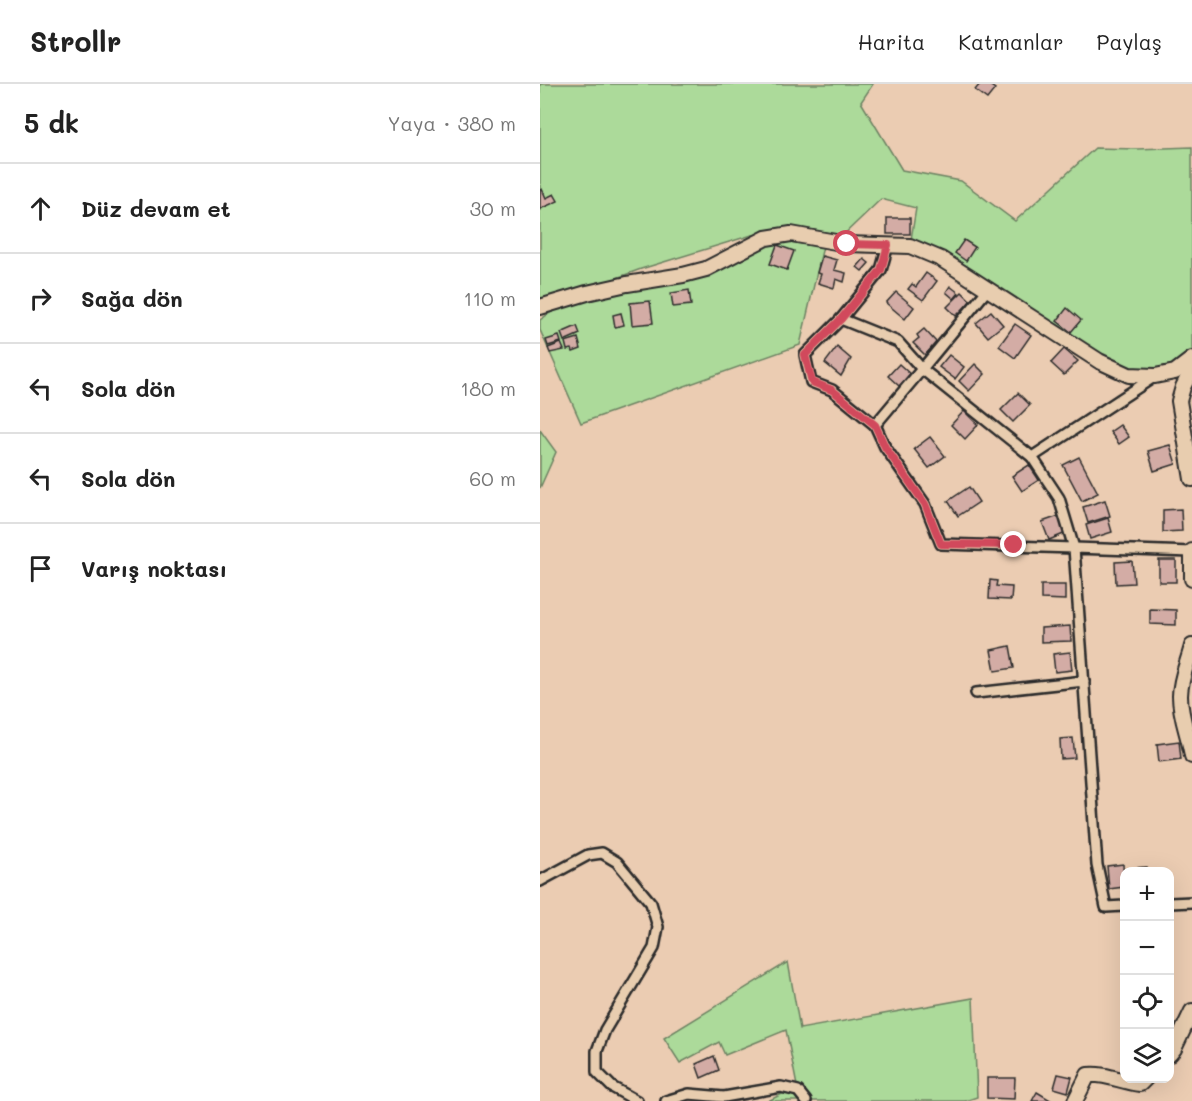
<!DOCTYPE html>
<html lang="tr">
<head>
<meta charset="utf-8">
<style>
	body { margin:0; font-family:Mali,sans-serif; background:#f6f6f6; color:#222 }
	.controls { position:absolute; right:18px; bottom:18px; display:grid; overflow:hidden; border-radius:12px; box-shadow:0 6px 24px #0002 }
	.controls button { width:54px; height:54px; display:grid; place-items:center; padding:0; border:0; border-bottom:2px solid #e0e0e0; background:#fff; color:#222; font:30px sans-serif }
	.stop { position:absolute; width:18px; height:18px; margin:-14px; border:4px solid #d1495b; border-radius:50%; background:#fff }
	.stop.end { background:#d1495b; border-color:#fff; box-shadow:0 2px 6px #0008 }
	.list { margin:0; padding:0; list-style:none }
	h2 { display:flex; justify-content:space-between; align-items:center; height:78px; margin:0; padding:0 24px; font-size:26px }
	h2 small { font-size:20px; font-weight:400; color:#767676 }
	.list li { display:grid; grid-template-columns:39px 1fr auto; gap:18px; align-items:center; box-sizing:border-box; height:90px; padding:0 24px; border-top:2px solid #e0e0e0 }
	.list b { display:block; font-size:22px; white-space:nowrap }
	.list em { font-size:20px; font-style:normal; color:#767676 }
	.icon { flex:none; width:33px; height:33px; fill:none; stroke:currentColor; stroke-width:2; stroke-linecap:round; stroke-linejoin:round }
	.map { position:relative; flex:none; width:652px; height:1017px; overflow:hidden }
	header { display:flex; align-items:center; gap:36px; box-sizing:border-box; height:84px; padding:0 30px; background:#fff; border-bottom:2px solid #e0e0e0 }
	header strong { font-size:28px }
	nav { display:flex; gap:33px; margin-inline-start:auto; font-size:21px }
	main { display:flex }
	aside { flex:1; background:#fff }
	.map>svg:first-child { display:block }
	.green { fill:#acda9a; stroke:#6c8262; stroke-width:1.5 }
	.building { fill:#d3aca5; stroke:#2b2b2b; stroke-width:1.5 }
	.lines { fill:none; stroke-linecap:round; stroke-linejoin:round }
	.street-casing { stroke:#2b2b2b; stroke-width:14 }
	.secondary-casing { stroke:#2b2b2b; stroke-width:18 }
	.street { stroke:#e8cdaf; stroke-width:9 }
	.secondary { stroke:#e8cdaf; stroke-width:14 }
	.route { stroke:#d1495b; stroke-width:8 }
</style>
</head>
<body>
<header>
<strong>Strollr</strong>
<nav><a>Harita</a><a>Katmanlar</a><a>Paylaş</a></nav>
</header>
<main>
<aside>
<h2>5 dk<small>Yaya · 380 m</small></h2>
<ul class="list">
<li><svg class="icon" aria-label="ahead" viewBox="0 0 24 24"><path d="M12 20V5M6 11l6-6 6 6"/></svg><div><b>Düz devam et</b></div><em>30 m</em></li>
<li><svg class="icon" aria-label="right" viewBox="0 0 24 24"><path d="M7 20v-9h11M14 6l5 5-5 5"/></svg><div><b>Sağa dön</b></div><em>110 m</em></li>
<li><svg class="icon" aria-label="left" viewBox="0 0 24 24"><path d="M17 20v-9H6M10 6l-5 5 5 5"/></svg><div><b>Sola dön</b></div><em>180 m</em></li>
<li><svg class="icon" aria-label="left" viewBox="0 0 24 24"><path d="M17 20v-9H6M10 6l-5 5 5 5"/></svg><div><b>Sola dön</b></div><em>60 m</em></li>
<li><svg class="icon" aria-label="arrive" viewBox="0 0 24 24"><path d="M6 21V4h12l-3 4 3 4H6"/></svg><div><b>Varış noktası</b></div></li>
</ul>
</aside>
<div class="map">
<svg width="652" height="1017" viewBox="0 0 652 1017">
	<rect width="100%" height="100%" fill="#ebccb2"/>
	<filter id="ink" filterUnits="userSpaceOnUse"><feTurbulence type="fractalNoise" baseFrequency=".0167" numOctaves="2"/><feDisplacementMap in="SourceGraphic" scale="12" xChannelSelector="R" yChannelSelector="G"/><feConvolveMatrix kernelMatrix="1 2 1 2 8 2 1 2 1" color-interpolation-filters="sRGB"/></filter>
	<g filter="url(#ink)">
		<g class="green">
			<polygon points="0,0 333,0 321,18 362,86 421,97 475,137 555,64 597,65 652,63 652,271 635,288 575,284 370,162 376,124 341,115 296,158 284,158 260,261 41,339 0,246 0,236 35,212 154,188 243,154 212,151 101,185 0,222"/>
			<polygon points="0,346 16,368 0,404"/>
			<polygon points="248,878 260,945 433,914 437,1013 425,1017 228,1017 252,1005 258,1007 246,946 185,971 179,958 140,979 124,954"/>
		</g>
		<g class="building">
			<polygon points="440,0 448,0 455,5 447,15 435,6"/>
			<polygon points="2,105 6,114 14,110 18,117 0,125 0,106"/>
			<rect x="347" y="134" width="23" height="16"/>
			<polygon points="424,156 435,163 426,177 415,169"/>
			<polygon points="237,161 254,167 247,186 230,180"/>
			<polygon points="282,172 297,176 294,186 306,189 304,198 296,195 294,204 278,199 281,190 277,189"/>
			<polygon points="324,175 329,179 322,187 317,183"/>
			<polygon points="386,189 397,197 383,216 368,205 372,200 376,203"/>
			<polygon points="410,202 419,209 414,215 406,208"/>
			<polygon points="149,206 151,221 133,223 131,209"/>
			<polygon points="356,208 374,223 365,235 346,219"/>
			<polygon points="422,208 431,217 416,232 407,223"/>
			<polygon points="110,217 113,239 92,241 90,219"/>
			<polygon points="527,224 541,236 531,248 517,237"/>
			<polygon points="451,227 463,241 448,253 436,239"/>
			<polygon points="81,229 84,241 75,243 73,231"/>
			<polygon points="475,240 491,251 475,274 459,262"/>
			<polygon points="37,242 40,250 24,257 21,249"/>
			<polygon points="384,245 397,259 385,271 373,259 379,254 377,251"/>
			<polygon points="19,252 21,258 8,262 6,256"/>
			<polygon points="38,254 41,265 33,268 32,265 27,266 25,258"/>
			<polygon points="21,259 24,266 10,269 8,264"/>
			<polygon points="297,263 311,275 301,292 285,279"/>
			<polygon points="524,265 538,277 524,291 511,279"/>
			<polygon points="409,271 424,283 415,295 399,283"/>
			<polygon points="359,280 370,290 359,302 348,292"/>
			<polygon points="435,280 445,290 429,307 419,297"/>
			<polygon points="478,309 490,321 473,338 461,326"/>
			<polygon points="424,327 438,341 425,355 411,341"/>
			<polygon points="580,341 589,353 579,360 570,348"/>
			<polygon points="390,353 405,372 389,384 374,365"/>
			<polygon points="630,361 636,380 614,387 608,367"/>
			<polygon points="539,373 558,409 542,417 523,381"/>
			<polygon points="489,381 499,396 482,407 472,392"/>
			<polygon points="429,403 439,418 418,432 408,417"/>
			<polygon points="565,416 570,432 548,439 543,423"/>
			<polygon points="641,425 642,447 623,448 623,426"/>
			<polygon points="519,432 526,449 509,456 502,438"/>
			<polygon points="568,434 572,448 550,455 546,441"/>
			<rect x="619" y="476" width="17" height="22"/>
			<polygon points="592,477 594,499 576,500 575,478"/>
			<polygon points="450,496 457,497 456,502 472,503 471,516 449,515"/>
			<polygon points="501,501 525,501 525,516 501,515"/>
			<polygon points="610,525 636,526 636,541 610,540"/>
			<polygon points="530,542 531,557 501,558 501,544"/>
			<polygon points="470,562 474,584 455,587 451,566"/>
			<polygon points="530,568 532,586 515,588 513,570"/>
			<polygon points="533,654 535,674 521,675 520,655"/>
			<polygon points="639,657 641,675 619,678 617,660"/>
			<polygon points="583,780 584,803 569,805 567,782"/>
			<polygon points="607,783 607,788 592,788 592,784"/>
			<polygon points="174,972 179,986 161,994 156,980"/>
			<polygon points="518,990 532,993 528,1008 514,1004"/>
			<polygon points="447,994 475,994 474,1015 447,1014"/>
			<polygon points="497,1008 512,1017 492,1017"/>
		</g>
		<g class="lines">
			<g class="street-casing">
				<g id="street">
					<polyline points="448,205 382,285 492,373 614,293"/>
					<polygon points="301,235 358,258 382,285 335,341 292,306 271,298 265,271"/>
					<polyline points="301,235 341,186 348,161"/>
					<polyline points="335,341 345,363 385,420 401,460 534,464 519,414 492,373"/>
					<polyline points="436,609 544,597"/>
					<polyline points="0,797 48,771 62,769 77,778 111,819 118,843 114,864 65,946 57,967 57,988 72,1003 97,1017"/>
					<polyline points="630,819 652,818"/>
					<polyline points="584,822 566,823 557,781 534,464 652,468"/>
					<polyline points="126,1017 149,1010 184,1013 241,1003 258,1007 266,1017"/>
				</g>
			</g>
			<g class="secondary-casing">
				<g id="secondary">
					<polyline points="0,223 47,209 87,200 143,191 166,185 226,154 251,150 307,160 370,162 401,175 559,277 589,291 615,292 635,288 652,275"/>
					<polyline points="652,285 643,303 639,317 652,395"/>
					<polyline points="652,467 652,495"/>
					<path d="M652,562C648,578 640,595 640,612C640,633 649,652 652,672"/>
					<polyline points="630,970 634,965 652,927"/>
					<path d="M535,1017L548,991C565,989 582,998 600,1000L606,994"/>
				</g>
			</g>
			<use href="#street" class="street"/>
			<use href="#secondary" class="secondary"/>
		</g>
	</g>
	<g class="lines" filter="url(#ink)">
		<polyline class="route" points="307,160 348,161 341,186 301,235 265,271 272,298 292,306 335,341 345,363 385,420 401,460 474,461"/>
	</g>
</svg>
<div class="controls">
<button>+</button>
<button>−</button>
<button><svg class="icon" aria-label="locate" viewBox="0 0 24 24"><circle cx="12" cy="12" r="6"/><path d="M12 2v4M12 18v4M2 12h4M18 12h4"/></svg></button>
<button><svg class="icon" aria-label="layers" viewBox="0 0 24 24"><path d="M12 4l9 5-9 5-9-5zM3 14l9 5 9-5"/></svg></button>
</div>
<div class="stop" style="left:307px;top:160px"></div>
<div class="stop end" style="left:474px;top:461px"></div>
</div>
</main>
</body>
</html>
